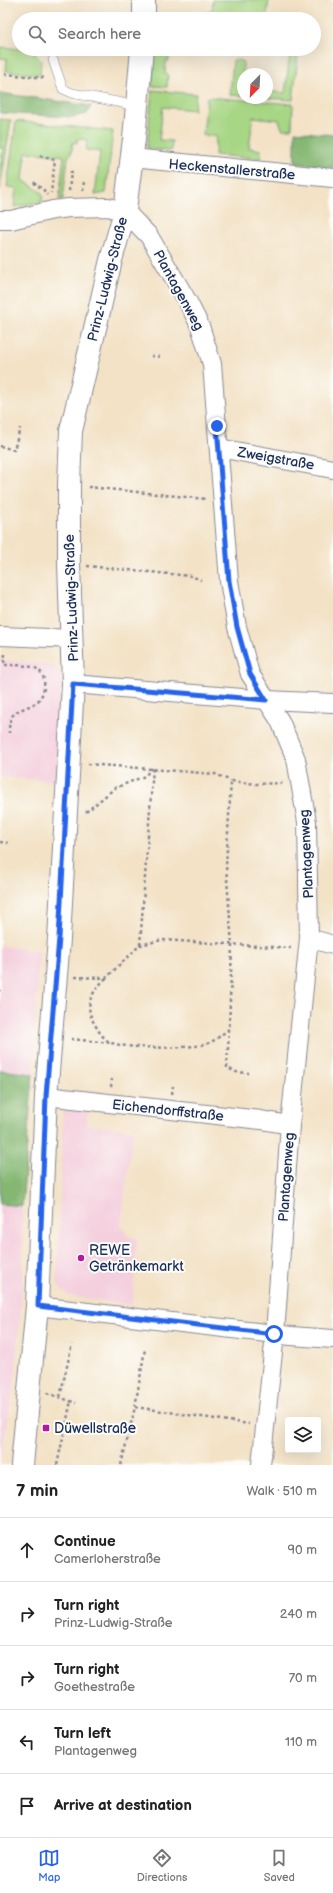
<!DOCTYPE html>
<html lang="en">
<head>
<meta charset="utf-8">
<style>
	body { margin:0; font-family:"Balsamiq Sans",sans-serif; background:#f6f6f6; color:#222 }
	.controls { position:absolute; right:12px; bottom:12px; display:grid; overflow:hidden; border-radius:4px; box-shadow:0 4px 16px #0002 }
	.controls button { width:36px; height:36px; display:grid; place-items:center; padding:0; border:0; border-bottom:1px solid #e0e0e0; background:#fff; color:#222; font:20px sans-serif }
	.compass { position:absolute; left:237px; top:68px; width:36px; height:36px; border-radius:50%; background:#fff; box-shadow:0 4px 16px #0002; rotate:204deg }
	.stop { position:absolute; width:12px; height:12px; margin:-9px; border:3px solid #2563eb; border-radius:50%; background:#fff }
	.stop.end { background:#2563eb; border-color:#fff; box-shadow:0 1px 4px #0008 }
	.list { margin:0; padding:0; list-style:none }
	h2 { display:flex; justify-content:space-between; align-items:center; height:52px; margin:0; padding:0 16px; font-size:17px }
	h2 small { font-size:13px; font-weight:400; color:#767676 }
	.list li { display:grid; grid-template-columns:26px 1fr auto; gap:12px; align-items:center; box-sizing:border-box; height:64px; padding:0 16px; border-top:1px solid #e0e0e0 }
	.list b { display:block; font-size:15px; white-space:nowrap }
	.list p { margin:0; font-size:13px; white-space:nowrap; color:#767676 }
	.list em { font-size:13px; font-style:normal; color:#767676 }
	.icon { flex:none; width:22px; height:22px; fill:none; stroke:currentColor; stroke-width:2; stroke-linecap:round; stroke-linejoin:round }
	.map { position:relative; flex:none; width:333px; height:1465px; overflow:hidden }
	.search { position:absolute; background:#fff; box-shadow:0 4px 16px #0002; left:12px; right:12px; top:12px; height:44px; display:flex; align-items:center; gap:10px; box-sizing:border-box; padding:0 14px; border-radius:22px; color:#767676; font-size:15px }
	.sheet { height:372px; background:#fff }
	nav { display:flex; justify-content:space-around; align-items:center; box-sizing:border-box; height:56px; border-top:1px solid #e0e0e0; background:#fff; font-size:11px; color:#767676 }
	nav a { display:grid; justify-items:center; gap:2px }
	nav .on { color:#2563eb }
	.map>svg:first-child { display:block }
	.built { fill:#f4cfde }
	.green { fill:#a7d684; stroke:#618271 }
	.forest { fill:#85b772; stroke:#507368 }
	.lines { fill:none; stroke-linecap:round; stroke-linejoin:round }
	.service-casing { stroke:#878892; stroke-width:10 }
	.minor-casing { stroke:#878892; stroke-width:20 }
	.tertiary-casing { stroke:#878892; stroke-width:24 }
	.path { stroke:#878892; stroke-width:2.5; stroke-dasharray:3 3; stroke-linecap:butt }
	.service { stroke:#fff; stroke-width:9 }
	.minor { stroke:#fff; stroke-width:18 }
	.tertiary { stroke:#fff; stroke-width:22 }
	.route { stroke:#2563eb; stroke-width:5 }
	.poi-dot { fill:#b5179e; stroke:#fdfcf7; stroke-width:1.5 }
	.labels { text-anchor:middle; stroke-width:4; stroke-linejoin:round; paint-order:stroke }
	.street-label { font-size:14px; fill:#1b2f5e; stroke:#fdfcf7 }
	.poi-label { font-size:14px; fill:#1b2f5e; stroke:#fdfcf7; text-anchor:start }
</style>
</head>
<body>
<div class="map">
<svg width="333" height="1465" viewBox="0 0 333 1465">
	<rect width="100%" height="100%" fill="#fdfcf7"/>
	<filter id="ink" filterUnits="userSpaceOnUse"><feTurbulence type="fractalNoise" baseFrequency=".025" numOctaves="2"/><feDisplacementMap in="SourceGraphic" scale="8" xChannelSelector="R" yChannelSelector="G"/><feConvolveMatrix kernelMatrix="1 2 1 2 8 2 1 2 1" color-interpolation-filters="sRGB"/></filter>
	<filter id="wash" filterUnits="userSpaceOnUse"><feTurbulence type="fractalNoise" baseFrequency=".012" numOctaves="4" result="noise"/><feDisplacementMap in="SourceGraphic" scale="16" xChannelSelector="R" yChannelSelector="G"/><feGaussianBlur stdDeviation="0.9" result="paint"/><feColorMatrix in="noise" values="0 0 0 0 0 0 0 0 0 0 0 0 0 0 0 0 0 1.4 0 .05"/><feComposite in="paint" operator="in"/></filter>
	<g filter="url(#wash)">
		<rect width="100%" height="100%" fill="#f3e2c6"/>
		<g class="built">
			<polygon points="0,660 47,664 53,667 62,675 56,781 0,777"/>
			<polygon points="0,946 39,951 33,1074 0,1070"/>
			<polygon points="67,1109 88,1111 86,1125 133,1130 121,1225 128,1237 137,1238 132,1305 70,1296 62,1290 57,1282 63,1112"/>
			<polygon points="0,1204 22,1206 23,1276 15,1378 0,1463"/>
		</g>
		<g class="green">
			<polygon points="213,0 269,0 266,19 208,19 208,11 212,11"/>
			<polygon points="0,47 31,50 41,60 40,75 6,71 7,59 0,58"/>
			<polygon points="155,51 169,52 169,61 166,61 165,74 168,74 167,87 152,86"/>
			<polygon points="290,53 298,54 293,100 267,98 267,91 285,93"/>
			<polygon points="233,60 243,61 243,96 230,95"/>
			<polygon points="152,90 196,94 194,110 163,107 159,140 172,141 171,151 147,149"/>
			<polygon points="207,97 293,104 292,129 282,129 279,120 253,117 249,148 261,150 260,159 215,155 216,136 203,135"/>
			<polygon points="0,119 11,120 0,189 0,167 3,148 0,148"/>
			<polygon points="16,121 113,131 106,193 95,195 100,152 86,150 87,140 77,139 77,143 73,142 71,154 68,157 63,199 59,200 64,156 26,152 23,180 41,192 43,196 42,202 14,207 16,188 7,187"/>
		</g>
		<g class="forest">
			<polygon points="0,93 91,106 87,114 72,117 0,113"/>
			<polygon points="295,131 333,135 333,168 295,163"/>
			<polygon points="0,1070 33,1074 22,1206 0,1204"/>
		</g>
	</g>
	<g filter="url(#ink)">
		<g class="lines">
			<g class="service-casing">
				<polyline id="service" points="53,60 63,89 72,93 137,106"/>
			</g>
			<g class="minor-casing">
				<g id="minor">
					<polyline points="132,158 333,178"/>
					<polyline points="0,220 11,220 53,210 69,208 108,207 125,211 149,236 188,302 200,326 212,364 229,581 237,627 250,674 280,721 296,759 307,822 309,938 290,1125 275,1334 261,1465"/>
					<polyline points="219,448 333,469"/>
					<polyline points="0,636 73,639"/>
					<polyline points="73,684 266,700 333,703"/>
					<polyline points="309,938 333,945"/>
					<polyline points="46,1096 261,1120 290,1125"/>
					<polyline points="37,1306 291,1336 333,1339"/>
				</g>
			</g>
			<g class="tertiary-casing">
				<g id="tertiary">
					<polyline points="144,0 144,19"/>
					<polyline points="22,1465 37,1306 46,1096 59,939 73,684 69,563 69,485 71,431 111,260 125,211 134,139 142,49"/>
				</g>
			</g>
			<g class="path">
				<polyline points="168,19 169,13"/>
				<polyline points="183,19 184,15"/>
				<polyline points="5,74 46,78"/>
				<polyline points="40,156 55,160 51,193"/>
				<polyline points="34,182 36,185 43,189 47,195"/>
				<polyline points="69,191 71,172 74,172"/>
				<polyline points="83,191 84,181"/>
				<polyline points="151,356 162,357"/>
				<polyline points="0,424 0,423"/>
				<polyline points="0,446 14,450 20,428"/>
				<polyline points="88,487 206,499"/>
				<polyline points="87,566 191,576 201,580"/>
				<path d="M5,654L4,665C13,665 23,665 32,667C48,670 47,693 37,702C30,707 18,709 13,715C9,720 9,727 9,733"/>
				<polyline points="88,764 215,774 231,781"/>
				<polyline points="86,812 115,788 145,776 152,768"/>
				<polyline points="0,842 8,843"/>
				<polyline points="140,945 153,768"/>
				<polyline points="75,977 106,978 140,945 162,940 291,948"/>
				<path d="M106,978C89,995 83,1007 97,1028C100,1034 106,1041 112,1043C128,1049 190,1049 206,1044C214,1042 222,1034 229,1029L232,945L226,866L231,781L256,784L284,783"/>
				<polyline points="0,990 1,990"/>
				<polyline points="229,1029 227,1068 236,1072 249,1073"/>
				<polyline points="71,1039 111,1043"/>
				<polyline points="111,1087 112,1079"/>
				<polyline points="172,1094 173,1086"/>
				<polyline points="47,1393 76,1403"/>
				<polyline points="60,1397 72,1344"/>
				<polyline points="135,1407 249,1424"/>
				<polyline points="57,1465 71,1401"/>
				<polyline points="121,1465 135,1407 145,1349"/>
			</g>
			<use href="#service" class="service"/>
			<use href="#minor" class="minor"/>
			<use href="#tertiary" class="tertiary"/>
		</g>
	</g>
	<g class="lines" filter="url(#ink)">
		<polyline class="route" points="217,426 229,581 237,627 250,674 266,700 73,684 59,938 46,1096 38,1306 274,1334"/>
	</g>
	<g class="poi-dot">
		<circle cx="81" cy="1258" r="4"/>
		<rect x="42" y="1424" width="8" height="8" rx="2"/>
	</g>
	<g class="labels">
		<g class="street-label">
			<text transform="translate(232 169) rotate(5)" y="5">Heckenstallerstraße</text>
			<text transform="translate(107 279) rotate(-76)" y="5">Prinz-Ludwig-Straße</text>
			<text transform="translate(179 290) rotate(61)" y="5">Plantagenweg</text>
			<text transform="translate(276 458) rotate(10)" y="5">Zweigstraße</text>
			<text transform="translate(71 598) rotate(-92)" y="5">Prinz-Ludwig-Straße</text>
			<text transform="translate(306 854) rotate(-93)" y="5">Plantagenweg</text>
			<text transform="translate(168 1110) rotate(6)" y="5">Eichendorffstraße</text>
			<text transform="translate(286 1177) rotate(-86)" y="5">Plantagenweg</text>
		</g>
		<g class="poi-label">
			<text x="89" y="1255">REWE<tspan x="89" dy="16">Getränkemarkt</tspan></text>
			<text x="54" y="1433">Düwellstraße</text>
		</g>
	</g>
</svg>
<div class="controls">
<button><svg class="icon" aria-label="layers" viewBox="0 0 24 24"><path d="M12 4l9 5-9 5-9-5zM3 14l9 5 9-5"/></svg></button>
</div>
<svg class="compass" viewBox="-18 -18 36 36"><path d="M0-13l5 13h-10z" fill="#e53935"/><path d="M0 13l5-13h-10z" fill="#767676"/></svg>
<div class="stop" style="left:274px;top:1334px"></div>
<div class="stop end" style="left:217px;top:426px"></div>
<div class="search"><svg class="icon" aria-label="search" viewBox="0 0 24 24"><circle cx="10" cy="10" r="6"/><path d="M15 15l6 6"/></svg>Search here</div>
</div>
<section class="sheet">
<h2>7 min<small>Walk · 510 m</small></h2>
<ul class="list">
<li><svg class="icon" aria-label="ahead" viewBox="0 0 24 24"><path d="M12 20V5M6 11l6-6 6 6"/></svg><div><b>Continue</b><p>Camerloherstraße</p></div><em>90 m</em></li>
<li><svg class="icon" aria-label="right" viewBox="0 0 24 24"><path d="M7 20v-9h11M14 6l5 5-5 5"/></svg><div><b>Turn right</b><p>Prinz-Ludwig-Straße</p></div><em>240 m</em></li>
<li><svg class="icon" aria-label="right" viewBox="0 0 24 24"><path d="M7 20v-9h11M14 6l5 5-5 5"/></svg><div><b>Turn right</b><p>Goethestraße</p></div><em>70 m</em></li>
<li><svg class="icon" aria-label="left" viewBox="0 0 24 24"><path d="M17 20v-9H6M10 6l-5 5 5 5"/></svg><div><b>Turn left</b><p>Plantagenweg</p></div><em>110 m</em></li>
<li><svg class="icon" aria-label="arrive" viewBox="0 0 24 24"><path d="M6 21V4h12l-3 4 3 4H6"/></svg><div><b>Arrive at destination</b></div></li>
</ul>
</section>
<nav>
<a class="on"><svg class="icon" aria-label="map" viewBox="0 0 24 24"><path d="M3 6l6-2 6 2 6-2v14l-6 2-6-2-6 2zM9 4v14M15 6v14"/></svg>Map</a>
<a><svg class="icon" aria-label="directions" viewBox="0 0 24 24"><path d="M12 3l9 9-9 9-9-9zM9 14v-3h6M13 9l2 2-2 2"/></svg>Directions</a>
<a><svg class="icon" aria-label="saved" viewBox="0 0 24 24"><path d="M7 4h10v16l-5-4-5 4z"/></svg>Saved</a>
</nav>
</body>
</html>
